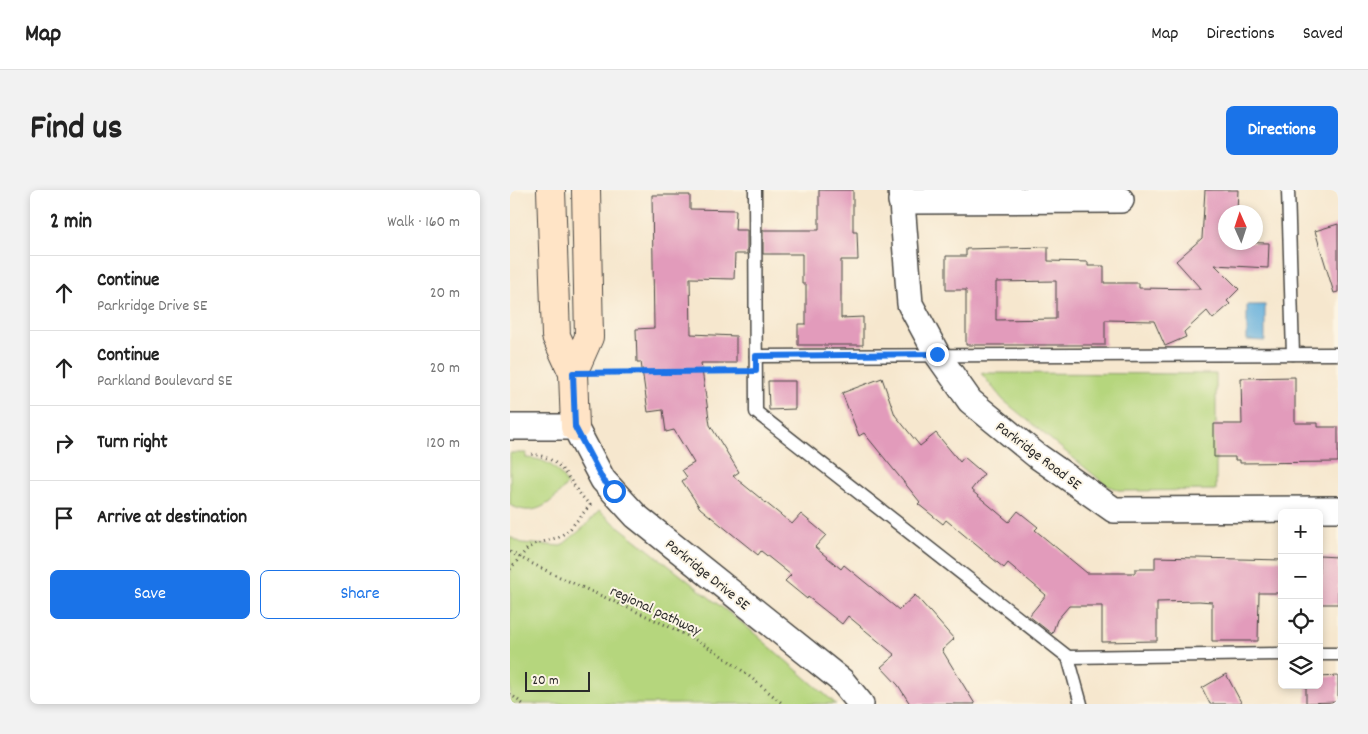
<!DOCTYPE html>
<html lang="en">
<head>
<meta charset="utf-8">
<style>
	body { margin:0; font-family:Dekko,sans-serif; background:#f2f2f2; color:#222 }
	.controls { position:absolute; right:15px; bottom:15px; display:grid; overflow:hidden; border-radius:8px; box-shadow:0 2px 8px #0003 }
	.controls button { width:45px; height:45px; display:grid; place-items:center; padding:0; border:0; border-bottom:1px solid #e0e0e0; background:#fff; color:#222; font:25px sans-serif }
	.compass { position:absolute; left:708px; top:15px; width:45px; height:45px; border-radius:50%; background:#fff; box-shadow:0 2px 8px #0003; rotate:357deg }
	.scale { position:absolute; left:15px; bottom:12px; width:65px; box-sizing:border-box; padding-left:5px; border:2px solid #2b2b2b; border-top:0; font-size:14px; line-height:18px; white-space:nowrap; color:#2b2b2b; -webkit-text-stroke:4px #fcf5e5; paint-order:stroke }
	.stop { position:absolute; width:15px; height:15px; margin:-11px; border:4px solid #1a73e8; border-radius:50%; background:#fff }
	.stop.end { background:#1a73e8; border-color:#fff; box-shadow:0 1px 5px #0008 }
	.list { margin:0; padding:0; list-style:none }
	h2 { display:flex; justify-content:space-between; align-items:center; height:65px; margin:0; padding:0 20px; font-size:21px }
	h2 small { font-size:16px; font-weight:400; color:#767676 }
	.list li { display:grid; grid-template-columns:32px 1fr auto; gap:15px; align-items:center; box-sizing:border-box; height:75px; padding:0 20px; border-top:1px solid #e0e0e0 }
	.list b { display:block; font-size:19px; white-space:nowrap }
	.list p { margin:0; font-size:16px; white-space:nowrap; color:#767676 }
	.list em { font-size:16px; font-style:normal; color:#767676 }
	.actions { display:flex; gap:10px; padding:15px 20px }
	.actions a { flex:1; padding:11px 0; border:1px solid #1a73e8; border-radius:8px; text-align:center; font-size:18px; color:#1a73e8 }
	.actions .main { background:#1a73e8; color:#fff }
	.icon { flex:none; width:28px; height:28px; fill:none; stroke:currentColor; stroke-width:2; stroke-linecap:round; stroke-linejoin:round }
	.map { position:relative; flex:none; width:828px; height:514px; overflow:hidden; border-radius:8px }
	header { display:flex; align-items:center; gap:30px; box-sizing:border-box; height:70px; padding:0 25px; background:#fff; border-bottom:1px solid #e0e0e0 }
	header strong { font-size:24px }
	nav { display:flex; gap:28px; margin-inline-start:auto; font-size:18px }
	.intro { display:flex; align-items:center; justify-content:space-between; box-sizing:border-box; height:120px; padding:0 30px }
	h1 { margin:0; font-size:35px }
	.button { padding:12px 22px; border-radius:8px; background:#1a73e8; color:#fff; font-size:18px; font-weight:700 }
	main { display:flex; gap:30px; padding:0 30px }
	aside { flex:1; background:#fff; border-radius:8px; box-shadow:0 2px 8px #0003 }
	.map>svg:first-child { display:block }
	.green { fill:#b5d67d; stroke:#708054 }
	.water { fill:#62aedb; stroke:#466c83 }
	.building { fill:#e29bbb; fill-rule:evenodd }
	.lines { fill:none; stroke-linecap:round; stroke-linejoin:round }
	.lane-casing { stroke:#494743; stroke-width:15 }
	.street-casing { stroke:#494743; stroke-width:28 }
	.secondary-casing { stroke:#494743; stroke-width:30 }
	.path { stroke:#494743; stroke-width:3; stroke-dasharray:1 4; stroke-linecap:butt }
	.lane { stroke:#fff; stroke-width:12 }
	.street { stroke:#fff; stroke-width:25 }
	.secondary { stroke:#ffe4c6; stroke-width:28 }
	.route { stroke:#1a73e8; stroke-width:6 }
	.labels { text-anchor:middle; stroke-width:4; stroke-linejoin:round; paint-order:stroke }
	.street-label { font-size:15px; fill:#2b2b2b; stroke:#fcf5e5 }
</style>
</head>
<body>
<header>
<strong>Map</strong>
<nav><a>Map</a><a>Directions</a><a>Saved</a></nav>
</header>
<div class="intro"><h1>Find us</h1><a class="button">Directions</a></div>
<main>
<aside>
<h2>2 min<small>Walk · 160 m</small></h2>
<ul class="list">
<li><svg class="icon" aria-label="ahead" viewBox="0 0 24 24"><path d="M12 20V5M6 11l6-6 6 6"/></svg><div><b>Continue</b><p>Parkridge Drive SE</p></div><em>20 m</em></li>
<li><svg class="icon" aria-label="ahead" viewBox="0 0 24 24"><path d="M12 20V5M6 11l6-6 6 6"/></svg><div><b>Continue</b><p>Parkland Boulevard SE</p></div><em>20 m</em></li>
<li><svg class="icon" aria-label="right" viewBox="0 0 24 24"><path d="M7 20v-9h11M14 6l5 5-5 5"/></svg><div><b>Turn right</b></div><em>120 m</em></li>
<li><svg class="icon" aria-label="arrive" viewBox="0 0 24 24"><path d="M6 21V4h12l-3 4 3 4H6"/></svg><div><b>Arrive at destination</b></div></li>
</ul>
<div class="actions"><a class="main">Save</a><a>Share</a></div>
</aside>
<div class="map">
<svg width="828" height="514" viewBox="0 0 828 514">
	<rect width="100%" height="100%" fill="#fcf5e5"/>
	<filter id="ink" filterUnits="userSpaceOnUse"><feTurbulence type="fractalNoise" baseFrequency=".02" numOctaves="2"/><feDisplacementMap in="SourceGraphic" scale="10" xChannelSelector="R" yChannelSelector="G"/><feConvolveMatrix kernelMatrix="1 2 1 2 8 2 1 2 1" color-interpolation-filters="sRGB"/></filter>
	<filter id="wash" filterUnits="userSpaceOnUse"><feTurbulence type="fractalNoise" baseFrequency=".0096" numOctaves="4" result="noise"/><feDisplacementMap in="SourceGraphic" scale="20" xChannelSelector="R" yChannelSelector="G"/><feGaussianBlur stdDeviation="1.12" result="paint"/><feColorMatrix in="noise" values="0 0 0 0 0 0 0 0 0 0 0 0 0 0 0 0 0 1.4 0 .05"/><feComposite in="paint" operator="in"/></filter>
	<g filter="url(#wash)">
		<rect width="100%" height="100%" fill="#f6e7ce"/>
		<g class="green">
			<polygon points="471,183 706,184 706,300 611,301 596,295 493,210"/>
			<path d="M0,263H16V268C37,269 47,277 57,294C43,312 26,328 2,316L0,315Z"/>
			<polygon points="89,321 237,437 326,514 0,514 0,347 12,353 51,356 73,338"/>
		</g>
		<polygon class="water" points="737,115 755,115 755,151 737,150"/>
		<g id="blocks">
			<g class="building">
				<polygon points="309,0 343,0 343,42 347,42 348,70 331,70 331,128 353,127 353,155 288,155 288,134 296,134 296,94 292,94 292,64 253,64 253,40 309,40"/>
				<path d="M695,0H728L727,22H716V52L759,53L758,78L705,75L729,99L717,111L720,114L703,129L697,121L674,142L676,147L655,156L644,131L595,130V155H456V100H436V66H456V59L538,57V71L578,72V76H594V93H629V98L691,99L666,71L692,48ZM546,91V129L486,130V92Z"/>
				<polygon points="142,5 180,5 180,19 226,20 225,40 237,40 237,64 225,64 224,89 180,88 181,144 226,146 226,173 191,173 200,235 229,282 223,286 282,334 291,324 316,345 305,357 331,379 334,375 389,420 405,405 444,449 432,460 465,514 400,514 388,495 371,477 385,465 338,426 332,434 298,407 297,409 275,391 281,385 251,361 248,365 190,318 172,291 177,287 172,280 184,273 164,240 156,242 153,220 138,222 131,172 127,172 126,139 144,138"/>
				<polygon points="828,34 828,102 824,103 805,41"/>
				<polygon points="785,187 785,233 808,233 808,237 828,237 828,272 730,273 730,270 725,270 725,267 704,267 704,234 732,234 731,188"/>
				<polygon points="372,188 385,225 410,256 426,243 450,272 454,267 474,284 461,300 499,332 508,321 528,337 525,340 577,383 625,383 625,379 645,379 645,367 772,370 772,403 749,403 748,451 702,451 702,412 689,411 647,412 647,451 592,452 592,416 559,416 547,430 542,444 519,426 536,405 498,373 494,378 436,330 433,334 408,314 410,312 354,243 349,246 332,203"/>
				<polygon points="258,191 285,191 285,219 259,220"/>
				<polygon points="809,366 828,367 828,414 809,414"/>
				<polygon points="716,484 732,514 700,514 692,498"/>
				<polygon points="828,486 828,512 796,513 796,495 809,495 809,487"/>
			</g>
		</g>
	</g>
	<g filter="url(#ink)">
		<use href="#blocks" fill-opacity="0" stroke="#494743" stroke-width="1"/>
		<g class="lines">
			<g class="lane-casing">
				<g id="lane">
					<polyline points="245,0 246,222 558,467 772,464"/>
					<polyline points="778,0 783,164"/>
					<polyline points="246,166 828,164"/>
					<polyline points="809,464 828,464"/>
					<polyline points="558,467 571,514"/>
				</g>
			</g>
			<g class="street-casing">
				<g id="street">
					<polyline points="391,0 400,114 427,164 460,211 526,265 604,320 828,319"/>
					<polyline points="391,11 611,10"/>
					<polyline points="0,237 65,237 93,290 126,326 332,491 351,514"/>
				</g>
			</g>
			<g class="secondary-casing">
				<g id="secondary">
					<polyline points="41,0 46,146 63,183 65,237"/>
					<polyline points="63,183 79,147 76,0"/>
				</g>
			</g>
			<g class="path">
				<polyline points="89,183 230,181"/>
				<path d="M0,362C59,394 121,417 180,447C214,464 244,490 273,514"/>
				<path d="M0,379L18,358L26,354L49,347L60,339L80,315C57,293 55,266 19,264"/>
				<polyline points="0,504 13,514"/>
			</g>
			<use href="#lane" class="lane"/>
			<use href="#street" class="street"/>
			<use href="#secondary" class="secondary"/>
		</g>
	</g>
	<g class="lines" filter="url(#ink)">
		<polyline class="route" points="104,301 93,290 65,237 63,183 246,181 246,166 427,164"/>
	</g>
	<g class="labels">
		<g class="street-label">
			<text transform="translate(529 265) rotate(37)" y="5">Parkridge Road SE</text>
			<text transform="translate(198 384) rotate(39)" y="5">Parkridge Drive SE</text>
			<text transform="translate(146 420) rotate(25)" y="5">regional pathway</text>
		</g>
	</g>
</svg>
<div class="controls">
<button>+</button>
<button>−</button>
<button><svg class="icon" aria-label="locate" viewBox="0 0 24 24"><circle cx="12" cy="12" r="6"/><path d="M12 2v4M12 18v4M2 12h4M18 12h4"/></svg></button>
<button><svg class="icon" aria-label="layers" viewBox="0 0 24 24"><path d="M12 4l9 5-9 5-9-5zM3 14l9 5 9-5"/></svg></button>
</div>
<svg class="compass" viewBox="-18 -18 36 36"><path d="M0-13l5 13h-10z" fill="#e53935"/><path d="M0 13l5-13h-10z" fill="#767676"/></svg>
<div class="scale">20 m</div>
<div class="stop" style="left:104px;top:301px"></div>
<div class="stop end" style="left:427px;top:164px"></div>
</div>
</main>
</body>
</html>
